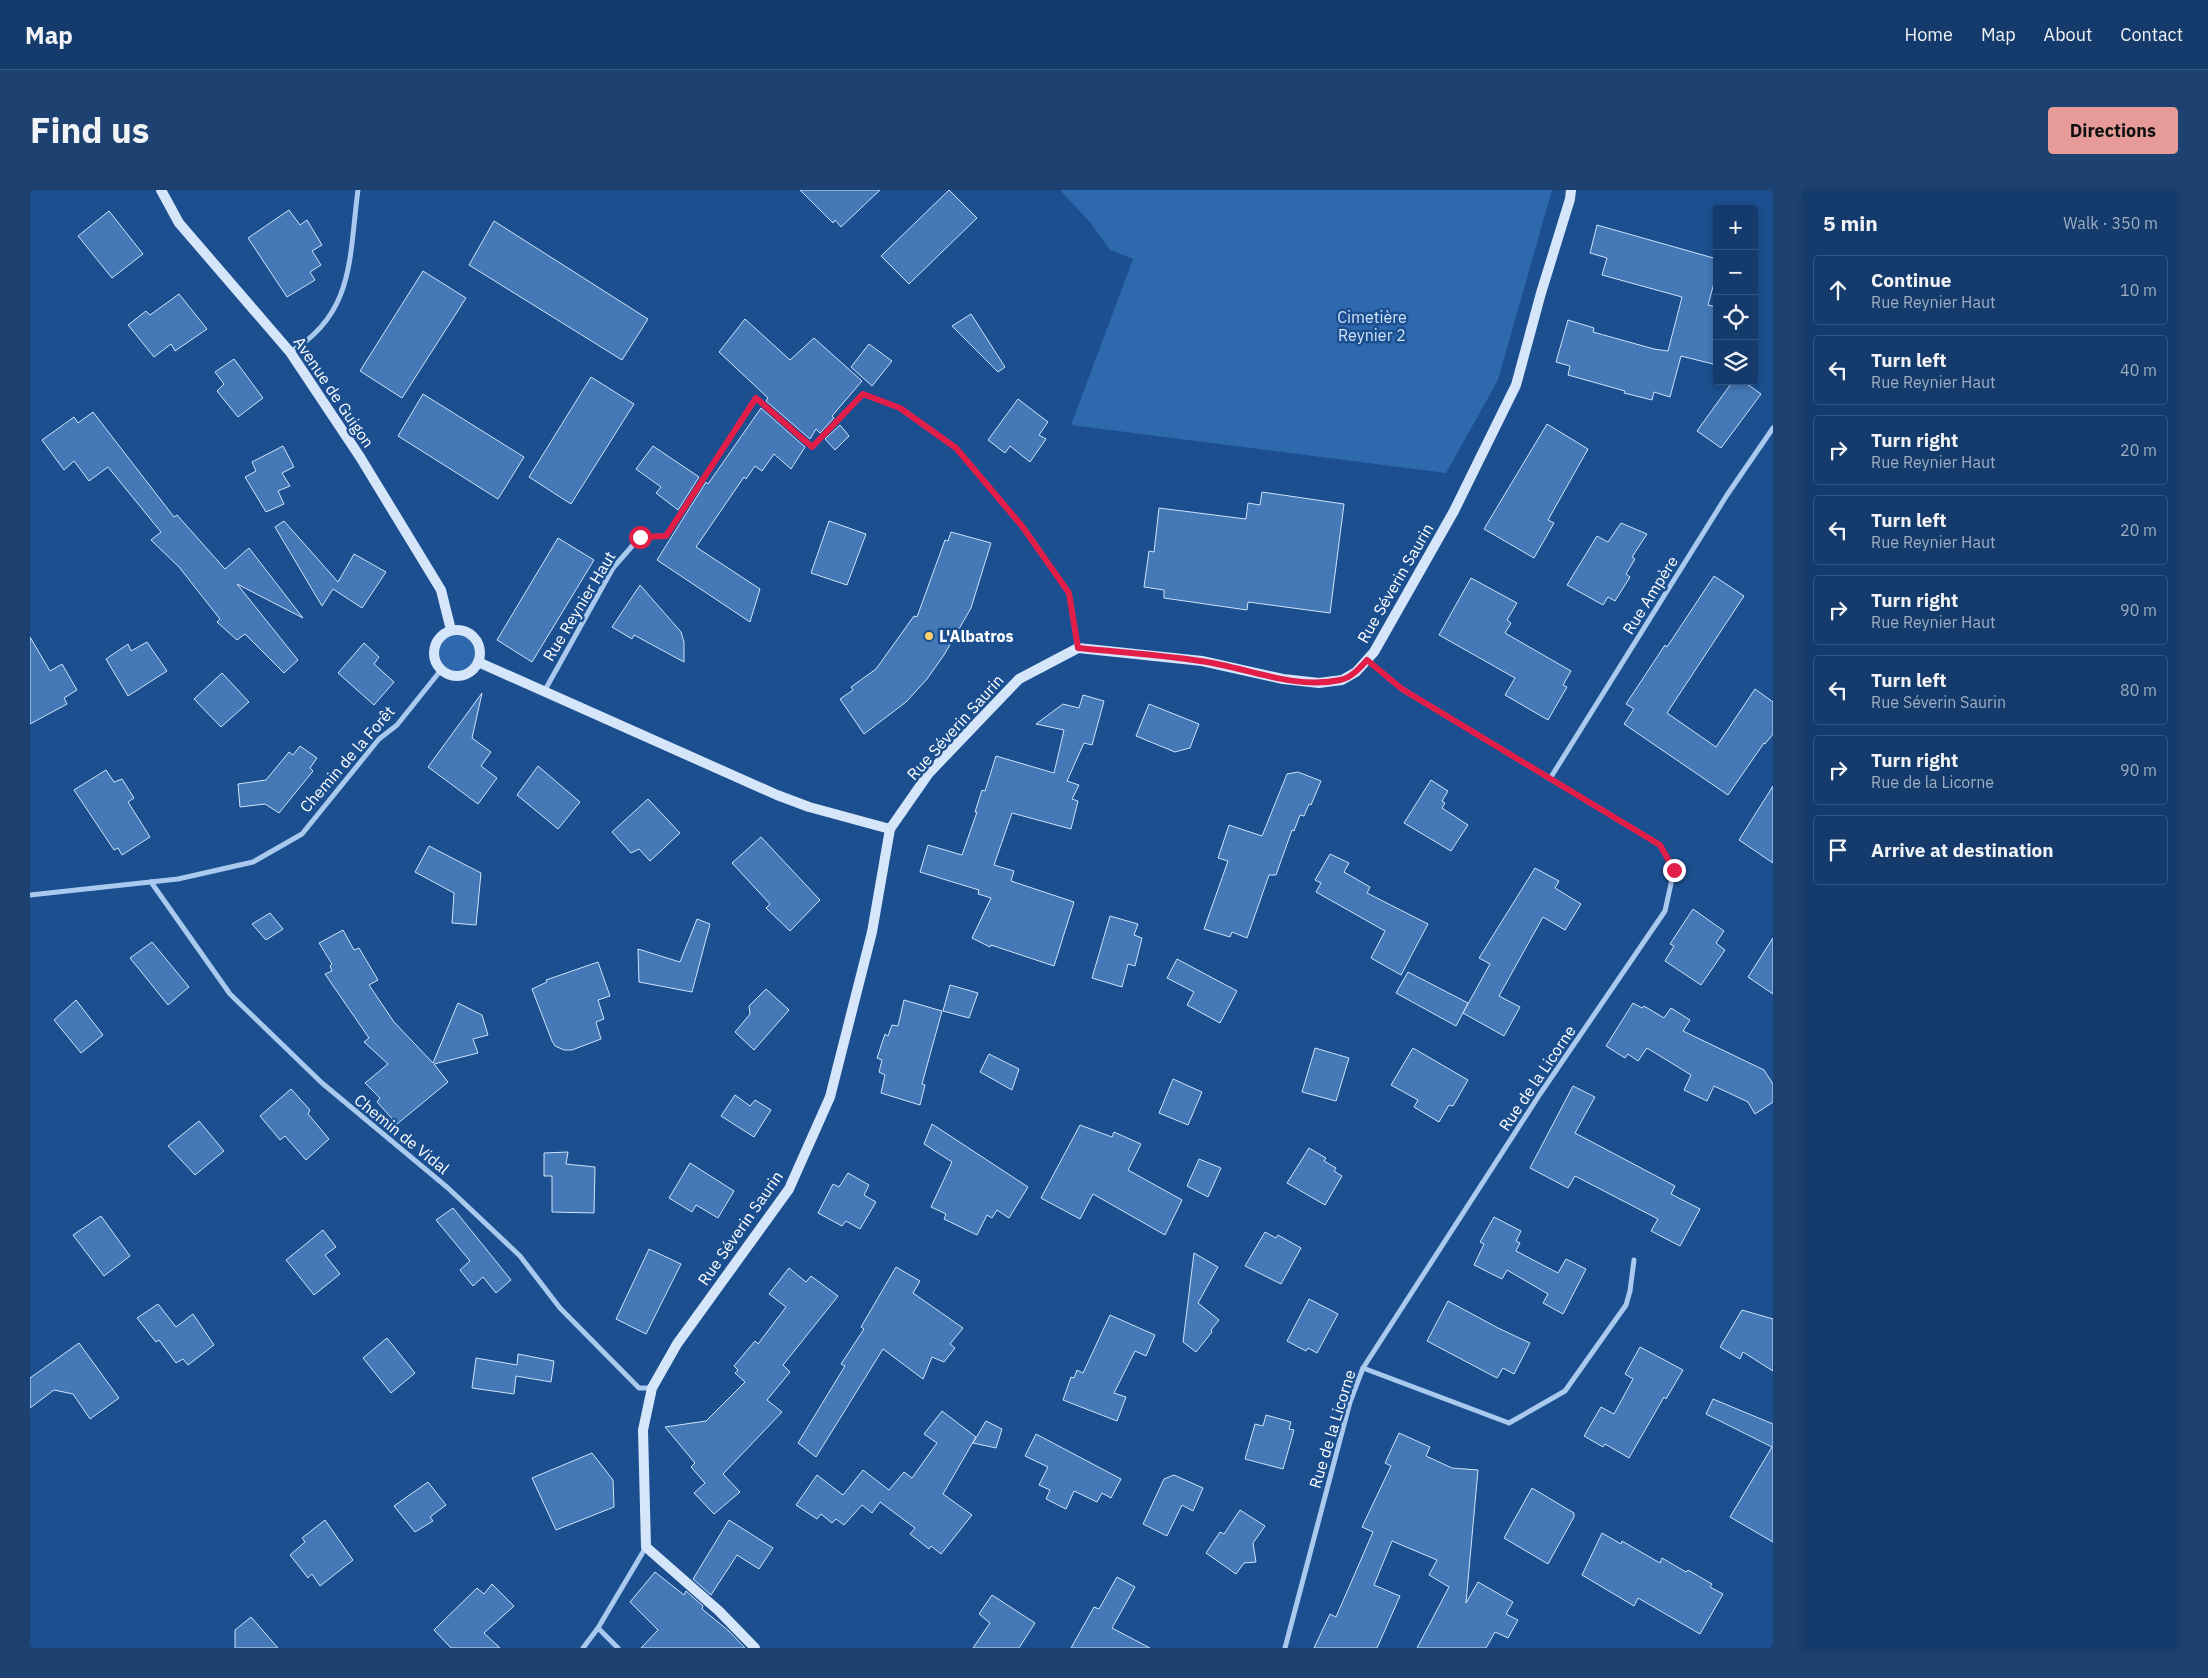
<!DOCTYPE html>
<html lang="en">
<head>
<meta charset="utf-8">
<style>
	body { margin:0; font-family:"IBM Plex Sans",sans-serif; background:#1d4271; color:#f1f3f6 }
	.controls { position:absolute; right:15px; top:15px; display:grid; overflow:hidden; border-radius:5px; box-shadow:0 2px 8px #0003 }
	.controls button { width:45px; height:45px; display:grid; place-items:center; padding:0; border:0; border-bottom:1px solid #33557e; background:#143b6b; color:#f1f3f6; font:25px sans-serif }
	.stop { position:absolute; width:15px; height:15px; margin:-11px; border:4px solid #e11d48; border-radius:50%; background:#fff }
	.stop.end { background:#e11d48; border-color:#fff; box-shadow:0 1px 5px #0008 }
	.list { margin:0; padding:0; list-style:none }
	h2 { display:flex; justify-content:space-between; align-items:center; height:65px; margin:0; padding:0 20px; font-size:21px }
	h2 small { font-size:16px; font-weight:400; color:#9dadc1 }
	.list li { display:grid; grid-template-columns:32px 1fr auto; gap:15px; align-items:center; box-sizing:border-box; height:70px; margin:0 10px 10px; padding:0 10px; border:1px solid #33557e; border-radius:5px }
	.list b { display:block; font-size:19px; white-space:nowrap }
	.list p { margin:0; font-size:16px; white-space:nowrap; color:#9dadc1 }
	.list em { font-size:16px; font-style:normal; color:#9dadc1 }
	.icon { flex:none; width:28px; height:28px; fill:none; stroke:currentColor; stroke-width:2; stroke-linecap:round; stroke-linejoin:round }
	.map { position:relative; flex:none; width:1743px; height:1458px; overflow:hidden; border-radius:5px }
	header { display:flex; align-items:center; gap:30px; box-sizing:border-box; height:70px; padding:0 25px; background:#143b6b; border-bottom:1px solid #33557e }
	header strong { font-size:24px }
	nav { display:flex; gap:28px; margin-inline-start:auto; font-size:18px }
	.intro { display:flex; align-items:center; justify-content:space-between; box-sizing:border-box; height:120px; padding:0 30px }
	h1 { margin:0; font-size:35px }
	.button { padding:12px 22px; border-radius:5px; background:#e69b98; color:#111; font-size:18px; font-weight:700 }
	main { display:flex; gap:30px; padding:0 30px }
	aside { flex:1; background:#143b6b; border-radius:5px; box-shadow:0 2px 8px #0003 }
	.map>svg:first-child { display:block }
	.green { fill:#2e69ad }
	.building { fill:#4478b7; stroke:#cfe3fa }
	.lines { fill:none; stroke-linecap:round; stroke-linejoin:round }
	.street { stroke:#a9c9ee; stroke-width:5 }
	.secondary { stroke:#d6e6fa; stroke-width:10 }
	.route { stroke:#e11d48; stroke-width:6 }
	.poi-dot { fill:#ffd166; stroke:#1b4f8f; stroke-width:2 }
	.labels { text-anchor:middle; stroke-width:5; stroke-linejoin:round; paint-order:stroke }
	.park-label { font-size:16px; fill:#cfe3fa; stroke:#1b4f8f }
	.street-label { font-size:16px; fill:#fff; stroke:#1b4f8f }
	.poi-label { font-size:16px; font-weight:bold; fill:#fff; stroke:#1b4f8f; text-anchor:start }
</style>
</head>
<body>
<header>
<strong>Map</strong>
<nav><a>Home</a><a>Map</a><a>About</a><a>Contact</a></nav>
</header>
<div class="intro"><h1>Find us</h1><a class="button">Directions</a></div>
<main>
<div class="map">
<svg width="1743" height="1458" viewBox="0 0 1743 1458">
	<rect width="100%" height="100%" fill="#1b4f8f"/>
	<g class="green">
		<polygon points="1030,0 1522,0 1468,190 1416,283 1041,235 1103,69 1080,60 1059,31"/>
		<circle cx="427" cy="463" r="23"/>
	</g>
	<g class="building">
		<polygon points="770,0 850,0 811,37 805,30 803,33"/>
		<polygon points="919,0 947,28 879,94 851,66"/>
		<polygon points="259,20 270,35 277,30 292,55 282,61 291,75 280,82 285,90 257,107 218,48"/>
		<polygon points="79,21 113,64 82,88 48,46"/>
		<polygon points="464,31 618,129 592,170 439,75"/>
		<polygon points="1567,35 1687,69 1687,82 1678,115 1687,117 1687,175 1651,166 1640,207 1624,202 1622,210 1594,203 1595,201 1538,185 1540,176 1526,172 1538,130 1564,138 1563,142 1624,159 1638,161 1652,107 1572,85 1577,68 1560,63"/>
		<polygon points="393,81 436,108 372,208 330,181"/>
		<polygon points="149,104 177,139 145,161 141,154 124,167 98,135 116,121 120,125"/>
		<polygon points="941,124 975,177 968,182 922,136"/>
		<polygon points="715,129 760,170 784,148 832,191 802,226 804,228 790,243 786,239 780,249 736,211 738,208 689,162"/>
		<polygon points="839,154 862,171 842,196 821,177"/>
		<polygon points="204,169 233,208 208,227 187,201 194,194 185,182"/>
		<polygon points="561,187 604,214 541,314 499,287"/>
		<polygon points="1703,191 1713,191 1731,204 1691,258 1667,241"/>
		<polygon points="393,204 494,267 468,309 368,246"/>
		<polygon points="988,209 1018,232 1009,245 1016,249 1000,272 980,256 975,263 958,250"/>
		<polygon points="731,218 775,257 761,279 744,264 732,281 725,276 716,289 714,287 666,357 730,399 720,432 627,370 676,292 678,294"/>
		<polygon points="63,222 144,327 147,325 195,379 219,358 273,428 207,394 268,470 254,483 215,444 207,450 187,432 190,429 149,377 121,350 131,342 78,277 59,291 44,271 34,280 12,250 44,227 48,233"/>
		<polygon points="1517,234 1558,259 1518,330 1524,333 1504,368 1454,339"/>
		<polygon points="810,235 819,246 805,260 795,249"/>
		<polygon points="253,256 264,277 252,283 260,296 248,301 254,314 236,322 215,287 226,281 222,272"/>
		<polygon points="623,256 669,287 648,320 626,303 631,297 606,279"/>
		<polygon points="1232,302 1314,314 1300,423 1218,412 1217,420 1134,408 1134,400 1114,397 1119,361 1124,362 1129,318 1216,329 1218,313 1230,315"/>
		<polygon points="254,331 308,392 324,364 356,382 332,418 303,399 292,416 245,337"/>
		<polygon points="799,331 836,344 817,395 781,383"/>
		<polygon points="1591,333 1617,344 1602,367 1605,369 1596,384 1600,387 1585,411 1578,407 1573,415 1537,395 1567,346 1578,352"/>
		<polygon points="921,342 961,353 941,418 914,465 897,489 876,512 834,544 810,509 823,500 821,497 846,479 884,426 887,427 915,350 918,351"/>
		<polygon points="528,348 564,370 502,472 467,450"/>
		<polygon points="1684,386 1714,406 1637,523 1686,557 1725,499 1743,512 1743,544 1735,554 1734,553 1698,605 1594,534 1604,519 1596,514 1635,455 1637,457"/>
		<polygon points="1441,388 1487,413 1477,430 1481,433 1475,443 1541,481 1533,495 1537,497 1518,530 1475,505 1485,488 1409,445"/>
		<polygon points="610,395 651,442 654,452 654,472 604,445 602,449 582,437"/>
		<polygon points="0,447 20,481 32,474 47,500 34,508 37,514 0,534"/>
		<polygon points="117,452 137,481 98,506 76,469 98,454 101,461"/>
		<polygon points="334,453 349,467 344,474 364,492 344,515 308,483"/>
		<polygon points="192,483 219,512 191,537 164,509"/>
		<polygon points="452,503 442,548 461,562 451,576 467,588 448,614 398,577"/>
		<polygon points="1053,505 1074,511 1062,555 1054,553 1037,591 1049,595 1042,609 1048,611 1041,639 982,623 964,675 984,681 981,691 1044,712 1024,776 961,755 960,757 942,748 961,708 948,704 949,700 890,682 898,655 932,665 947,622 945,622 952,600 955,601 966,566 1024,583 1034,540 1006,534 1033,514 1049,518"/>
		<polygon points="1119,514 1169,534 1160,558 1145,562 1106,546"/>
		<polygon points="270,556 287,568 280,578 283,581 249,623 235,614 210,617 208,594 236,590 259,562 263,565"/>
		<polygon points="508,576 550,612 528,639 487,605"/>
		<polygon points="76,580 84,592 92,589 104,608 98,612 120,647 92,665 88,658 84,660 44,600"/>
		<polygon points="1268,582 1291,591 1281,615 1279,614 1274,626 1270,625 1264,641 1262,640 1246,685 1239,685 1217,748 1202,742 1200,747 1174,739 1198,671 1188,668 1199,635 1232,646 1257,584"/>
		<polygon points="1401,590 1418,601 1412,611 1415,613 1412,618 1438,635 1421,661 1374,633"/>
		<polygon points="1743,596 1743,673 1709,650"/>
		<polygon points="618,609 650,643 620,671 609,659 601,663 582,642"/>
		<polygon points="731,647 790,710 760,741 736,718 740,714 702,673"/>
		<polygon points="399,656 451,683 446,735 422,733 424,703 385,682"/>
		<polygon points="1300,664 1319,673 1314,682 1340,697 1337,703 1398,734 1371,785 1341,768 1355,741 1286,702 1291,693 1285,690"/>
		<polygon points="1505,678 1529,691 1525,698 1551,714 1535,740 1513,727 1469,806 1490,817 1474,846 1433,823 1426,836 1366,803 1378,782 1438,813 1433,823 1460,774 1449,768"/>
		<polygon points="1663,719 1694,741 1686,753 1695,760 1671,795 1635,771 1644,756 1640,754"/>
		<polygon points="240,723 253,739 236,750 222,734"/>
		<polygon points="1080,726 1108,734 1104,745 1112,748 1105,776 1098,774 1092,797 1062,788"/>
		<polygon points="667,729 680,734 662,802 609,792 608,759 650,772"/>
		<polygon points="313,740 324,760 329,758 348,790 339,795 364,832 403,873 428,813 452,825 458,845 443,849 448,863 404,874 418,892 367,934 347,912 350,908 335,893 358,874 334,852 339,848 295,784 302,781 300,776 302,774 289,753"/>
		<polygon points="1743,748 1743,804 1718,787"/>
		<polygon points="122,752 159,797 138,815 100,768"/>
		<polygon points="1147,769 1207,801 1190,833 1157,815 1164,802 1137,788"/>
		<polygon points="568,772 580,806 568,810 574,829 566,832 571,849 542,860 534,860 525,856 522,851 502,799 517,792 516,790"/>
		<polygon points="920,795 948,803 939,828 913,821"/>
		<polygon points="736,799 759,820 724,860 705,842 720,824 719,816"/>
		<polygon points="46,810 73,845 51,863 24,830"/>
		<polygon points="874,810 912,821 892,894 895,895 890,915 851,903 855,885 849,882 852,870 847,868 855,844 858,846 862,835 868,836"/>
		<polygon points="1603,813 1612,818 1614,816 1634,828 1641,818 1660,830 1653,841 1734,880 1743,894 1743,912 1725,924 1718,912 1684,896 1677,911 1654,900 1661,885 1617,858 1608,871 1598,864 1595,868 1576,856"/>
		<polygon points="1285,858 1319,868 1306,911 1272,902"/>
		<polygon points="1383,858 1438,890 1423,916 1419,915 1409,932 1384,917 1388,910 1361,895"/>
		<polygon points="959,864 989,879 982,900 950,882"/>
		<polygon points="1143,889 1172,902 1158,935 1129,923"/>
		<polygon points="1543,896 1565,907 1545,943 1645,996 1641,1004 1670,1019 1650,1056 1621,1041 1628,1029 1545,986 1538,998 1500,978"/>
		<polygon points="261,899 280,920 278,924 299,949 276,970 255,946 250,950 230,926"/>
		<polygon points="705,905 720,916 725,910 741,920 724,947 691,926"/>
		<polygon points="169,931 194,961 165,985 138,956"/>
		<polygon points="902,934 998,997 979,1028 967,1020 962,1028 957,1025 947,1045 914,1029 916,1024 901,1017 922,972 894,954"/>
		<polygon points="1050,935 1082,947 1084,942 1111,954 1098,980 1152,1010 1135,1045 1063,1004 1050,1029 1011,1008"/>
		<polygon points="1279,958 1296,968 1294,971 1306,978 1304,981 1312,986 1295,1015 1257,993"/>
		<polygon points="538,962 536,974 565,977 564,1023 522,1022 522,986 514,986 514,963"/>
		<polygon points="1169,969 1191,978 1178,1007 1157,996"/>
		<polygon points="660,973 704,1001 688,1028 666,1015 662,1022 639,1008"/>
		<polygon points="818,983 839,995 834,1005 846,1012 830,1039 816,1031 812,1036 788,1023 803,994 809,997"/>
		<polygon points="423,1018 481,1090 466,1103 453,1087 443,1096 430,1080 440,1071 406,1030"/>
		<polygon points="71,1026 100,1066 74,1086 43,1045"/>
		<polygon points="1464,1027 1491,1041 1486,1051 1490,1053 1486,1061 1528,1083 1536,1069 1556,1079 1533,1124 1513,1113 1518,1104 1477,1080 1472,1089 1444,1075 1454,1054 1450,1052"/>
		<polygon points="293,1040 306,1057 295,1065 310,1084 284,1105 256,1070"/>
		<polygon points="1235,1042 1246,1048 1248,1045 1271,1058 1251,1094 1215,1076"/>
		<polygon points="619,1059 651,1074 616,1144 586,1129"/>
		<polygon points="1164,1063 1188,1077 1168,1113 1189,1130 1181,1140 1182,1142 1166,1162 1153,1152"/>
		<polygon points="866,1077 890,1091 883,1103 933,1138 920,1154 925,1158 914,1172 902,1167 893,1189 853,1159 786,1267 768,1253 815,1176 811,1174 834,1139 831,1137"/>
		<polygon points="759,1078 776,1092 781,1086 808,1106 753,1175 760,1182 737,1210 752,1222 693,1284 710,1302 684,1324 664,1303 675,1293 661,1277 665,1273 635,1237 676,1231 715,1192 705,1183 708,1180 704,1176 725,1151 728,1154 756,1117 739,1104"/>
		<polygon points="1279,1109 1308,1124 1287,1163 1278,1158 1276,1161 1257,1151"/>
		<polygon points="1418,1111 1468,1138 1500,1153 1484,1184 1473,1178 1467,1188 1397,1151"/>
		<polygon points="128,1114 146,1137 163,1124 184,1155 158,1175 153,1169 146,1173 129,1150 126,1152 107,1128"/>
		<polygon points="1712,1120 1743,1129 1743,1181 1713,1162 1710,1169 1690,1157"/>
		<polygon points="1080,1125 1125,1145 1116,1166 1105,1161 1084,1203 1096,1207 1087,1231 1033,1210 1041,1187 1044,1188 1047,1180 1053,1183"/>
		<polygon points="357,1148 385,1183 361,1203 333,1168"/>
		<polygon points="49,1153 89,1208 60,1229 43,1204 24,1200 0,1218 0,1188"/>
		<polygon points="1610,1157 1653,1180 1636,1209 1634,1207 1599,1268 1575,1254 1573,1257 1554,1246 1571,1217 1584,1224 1603,1189 1595,1184"/>
		<polygon points="488,1164 524,1171 521,1192 486,1186 484,1204 442,1198 446,1168 487,1175"/>
		<polygon points="1683,1209 1743,1234 1743,1352 1700,1327 1742,1257 1676,1224"/>
		<polygon points="912,1221 946,1247 913,1304 942,1325 911,1364 901,1356 899,1359 880,1344 885,1338 850,1312 842,1323 832,1315 814,1335 806,1329 802,1333 791,1324 787,1329 766,1315 787,1285 813,1305 833,1280 859,1300 874,1282 882,1288 907,1253 894,1244"/>
		<polygon points="1236,1225 1261,1232 1259,1239 1264,1240 1253,1279 1215,1269 1225,1234 1233,1236"/>
		<polygon points="956,1231 972,1239 966,1258 943,1253"/>
		<polygon points="1369,1243 1400,1257 1396,1266 1422,1278 1448,1280 1436,1413 1448,1392 1483,1412 1476,1424 1488,1430 1478,1448 1465,1442 1456,1458 1387,1458 1419,1397 1399,1385 1407,1370 1362,1351 1344,1395 1370,1406 1347,1458 1284,1458 1300,1424 1306,1427 1343,1342 1332,1337 1361,1276 1355,1273"/>
		<polygon points="1006,1244 1091,1289 1081,1308 1072,1303 1067,1312 1044,1301 1036,1319 1016,1309 1020,1300 1009,1295 1018,1277 995,1266"/>
		<polygon points="562,1263 583,1290 584,1317 526,1340 502,1288"/>
		<polygon points="1144,1285 1173,1298 1163,1321 1152,1315 1137,1346 1113,1334 1134,1289"/>
		<polygon points="398,1292 416,1315 400,1327 403,1331 385,1342 364,1316"/>
		<polygon points="1502,1298 1544,1323 1544,1327 1518,1374 1474,1348"/>
		<polygon points="1210,1320 1235,1336 1223,1353 1226,1372 1214,1373 1206,1384 1176,1363 1190,1342 1194,1344"/>
		<polygon points="295,1330 323,1370 290,1396 282,1384 278,1388 260,1365 275,1352 272,1348"/>
		<polygon points="699,1330 743,1358 729,1379 707,1365 681,1405 663,1389"/>
		<polygon points="1572,1343 1591,1354 1592,1351 1630,1373 1632,1368 1656,1382 1658,1380 1682,1394 1680,1397 1693,1404 1670,1444 1608,1408 1604,1416 1552,1385"/>
		<polygon points="625,1382 654,1405 656,1401 673,1416 672,1419 699,1441 715,1458 611,1458 628,1440 600,1412"/>
		<polygon points="1087,1387 1105,1397 1082,1438 1120,1458 1041,1458 1064,1417 1069,1419"/>
		<polygon points="462,1394 484,1416 454,1443 470,1458 421,1458 404,1440 447,1398 454,1404"/>
		<polygon points="962,1405 1005,1433 989,1458 943,1458 960,1433 949,1424"/>
		<polygon points="221,1427 248,1458 205,1458 205,1440"/>
	</g>
	<g class="lines">
		<g class="street">
			<path d="M260,162C325,124 319,66 328,0"/>
			<polyline points="515,500 583,378 610,347 636,346 726,208 782,257 833,204 870,218 926,258 992,336 1039,403 1048,458"/>
			<polyline points="1521,587 1697,305 1743,238"/>
			<polyline points="121,692 200,804 292,893 418,998 490,1066 530,1118 609,1198 622,1198"/>
			<polyline points="0,705 148,689 223,672 272,644 349,549 367,535 411,480"/>
			<polyline points="1333,1178 1479,1233 1535,1201 1596,1115 1600,1101 1604,1070"/>
			<polyline points="568,1438 588,1458"/>
			<polyline points="553,1458 568,1438 616,1357"/>
			<polyline points="1255,1458 1320,1212 1333,1178 1510,904 1635,721 1644,680 1630,655 1372,499 1337,470"/>
		</g>
		<g class="secondary">
			<polyline points="131,0 149,33 260,162 330,267 411,400 421,440"/>
			<circle cx="427" cy="463" r="23"/>
			<polyline points="448,472 747,605 779,617 860,639"/>
			<polyline points="725,1458 689,1421 616,1357 613,1240 622,1198 647,1154 759,999 800,907 842,742 860,639 899,583 989,489 1048,458 1172,471 1253,489 1289,493 1312,490 1326,482 1344,462 1424,321 1486,195 1511,103 1540,9 1541,0"/>
		</g>
	</g>
	<g class="lines">
		<path class="route" d="M610,347L636,346L726,208L782,257L833,204L870,218L926,258L992,336L1039,403L1048,458C1089,462 1130,465 1170,471C1216,477 1263,500 1310,490C1321,488 1330,478 1337,470L1372,499L1630,655L1644,680"/>
	</g>
	<circle class="poi-dot" cx="899" cy="446" r="5"/>
	<g class="labels">
		<g class="park-label">
			<text x="1342" y="133">Cimetière<tspan x="1342" dy="18">Reynier 2</tspan></text>
		</g>
		<g class="street-label">
			<text transform="translate(304 202) rotate(56)" y="6">Avenue de Guigon</text>
			<text transform="translate(1365 393) rotate(-60)" y="6">Rue Séverin Saurin</text>
			<text transform="translate(1620 405) rotate(-58)" y="6">Rue Ampère</text>
			<text transform="translate(549 416) rotate(-59)" y="6">Rue Reynier Haut</text>
			<text transform="translate(925 537) rotate(-48)" y="6">Rue Séverin Saurin</text>
			<text transform="translate(317 569) rotate(-49)" y="6">Chemin de la Forêt</text>
			<text transform="translate(1507 888) rotate(-56)" y="6">Rue de la Licorne</text>
			<text transform="translate(372 944) rotate(39)" y="6">Chemin de Vidal</text>
			<text transform="translate(710 1038) rotate(-55)" y="6">Rue Séverin Saurin</text>
			<text transform="translate(1302 1239) rotate(-73)" y="6">Rue de la Licorne</text>
		</g>
		<g class="poi-label">
			<text x="909" y="452">L'Albatros</text>
		</g>
	</g>
</svg>
<div class="controls">
<button>+</button>
<button>−</button>
<button><svg class="icon" aria-label="locate" viewBox="0 0 24 24"><circle cx="12" cy="12" r="6"/><path d="M12 2v4M12 18v4M2 12h4M18 12h4"/></svg></button>
<button><svg class="icon" aria-label="layers" viewBox="0 0 24 24"><path d="M12 4l9 5-9 5-9-5zM3 14l9 5 9-5"/></svg></button>
</div>
<div class="stop" style="left:610px;top:347px"></div>
<div class="stop end" style="left:1644px;top:680px"></div>
</div>
<aside>
<h2>5 min<small>Walk · 350 m</small></h2>
<ul class="list">
<li><svg class="icon" aria-label="ahead" viewBox="0 0 24 24"><path d="M12 20V5M6 11l6-6 6 6"/></svg><div><b>Continue</b><p>Rue Reynier Haut</p></div><em>10 m</em></li>
<li><svg class="icon" aria-label="left" viewBox="0 0 24 24"><path d="M17 20v-9H6M10 6l-5 5 5 5"/></svg><div><b>Turn left</b><p>Rue Reynier Haut</p></div><em>40 m</em></li>
<li><svg class="icon" aria-label="right" viewBox="0 0 24 24"><path d="M7 20v-9h11M14 6l5 5-5 5"/></svg><div><b>Turn right</b><p>Rue Reynier Haut</p></div><em>20 m</em></li>
<li><svg class="icon" aria-label="left" viewBox="0 0 24 24"><path d="M17 20v-9H6M10 6l-5 5 5 5"/></svg><div><b>Turn left</b><p>Rue Reynier Haut</p></div><em>20 m</em></li>
<li><svg class="icon" aria-label="right" viewBox="0 0 24 24"><path d="M7 20v-9h11M14 6l5 5-5 5"/></svg><div><b>Turn right</b><p>Rue Reynier Haut</p></div><em>90 m</em></li>
<li><svg class="icon" aria-label="left" viewBox="0 0 24 24"><path d="M17 20v-9H6M10 6l-5 5 5 5"/></svg><div><b>Turn left</b><p>Rue Séverin Saurin</p></div><em>80 m</em></li>
<li><svg class="icon" aria-label="right" viewBox="0 0 24 24"><path d="M7 20v-9h11M14 6l5 5-5 5"/></svg><div><b>Turn right</b><p>Rue de la Licorne</p></div><em>90 m</em></li>
<li><svg class="icon" aria-label="arrive" viewBox="0 0 24 24"><path d="M6 21V4h12l-3 4 3 4H6"/></svg><div><b>Arrive at destination</b></div></li>
</ul>
</aside>
</main>
</body>
</html>
